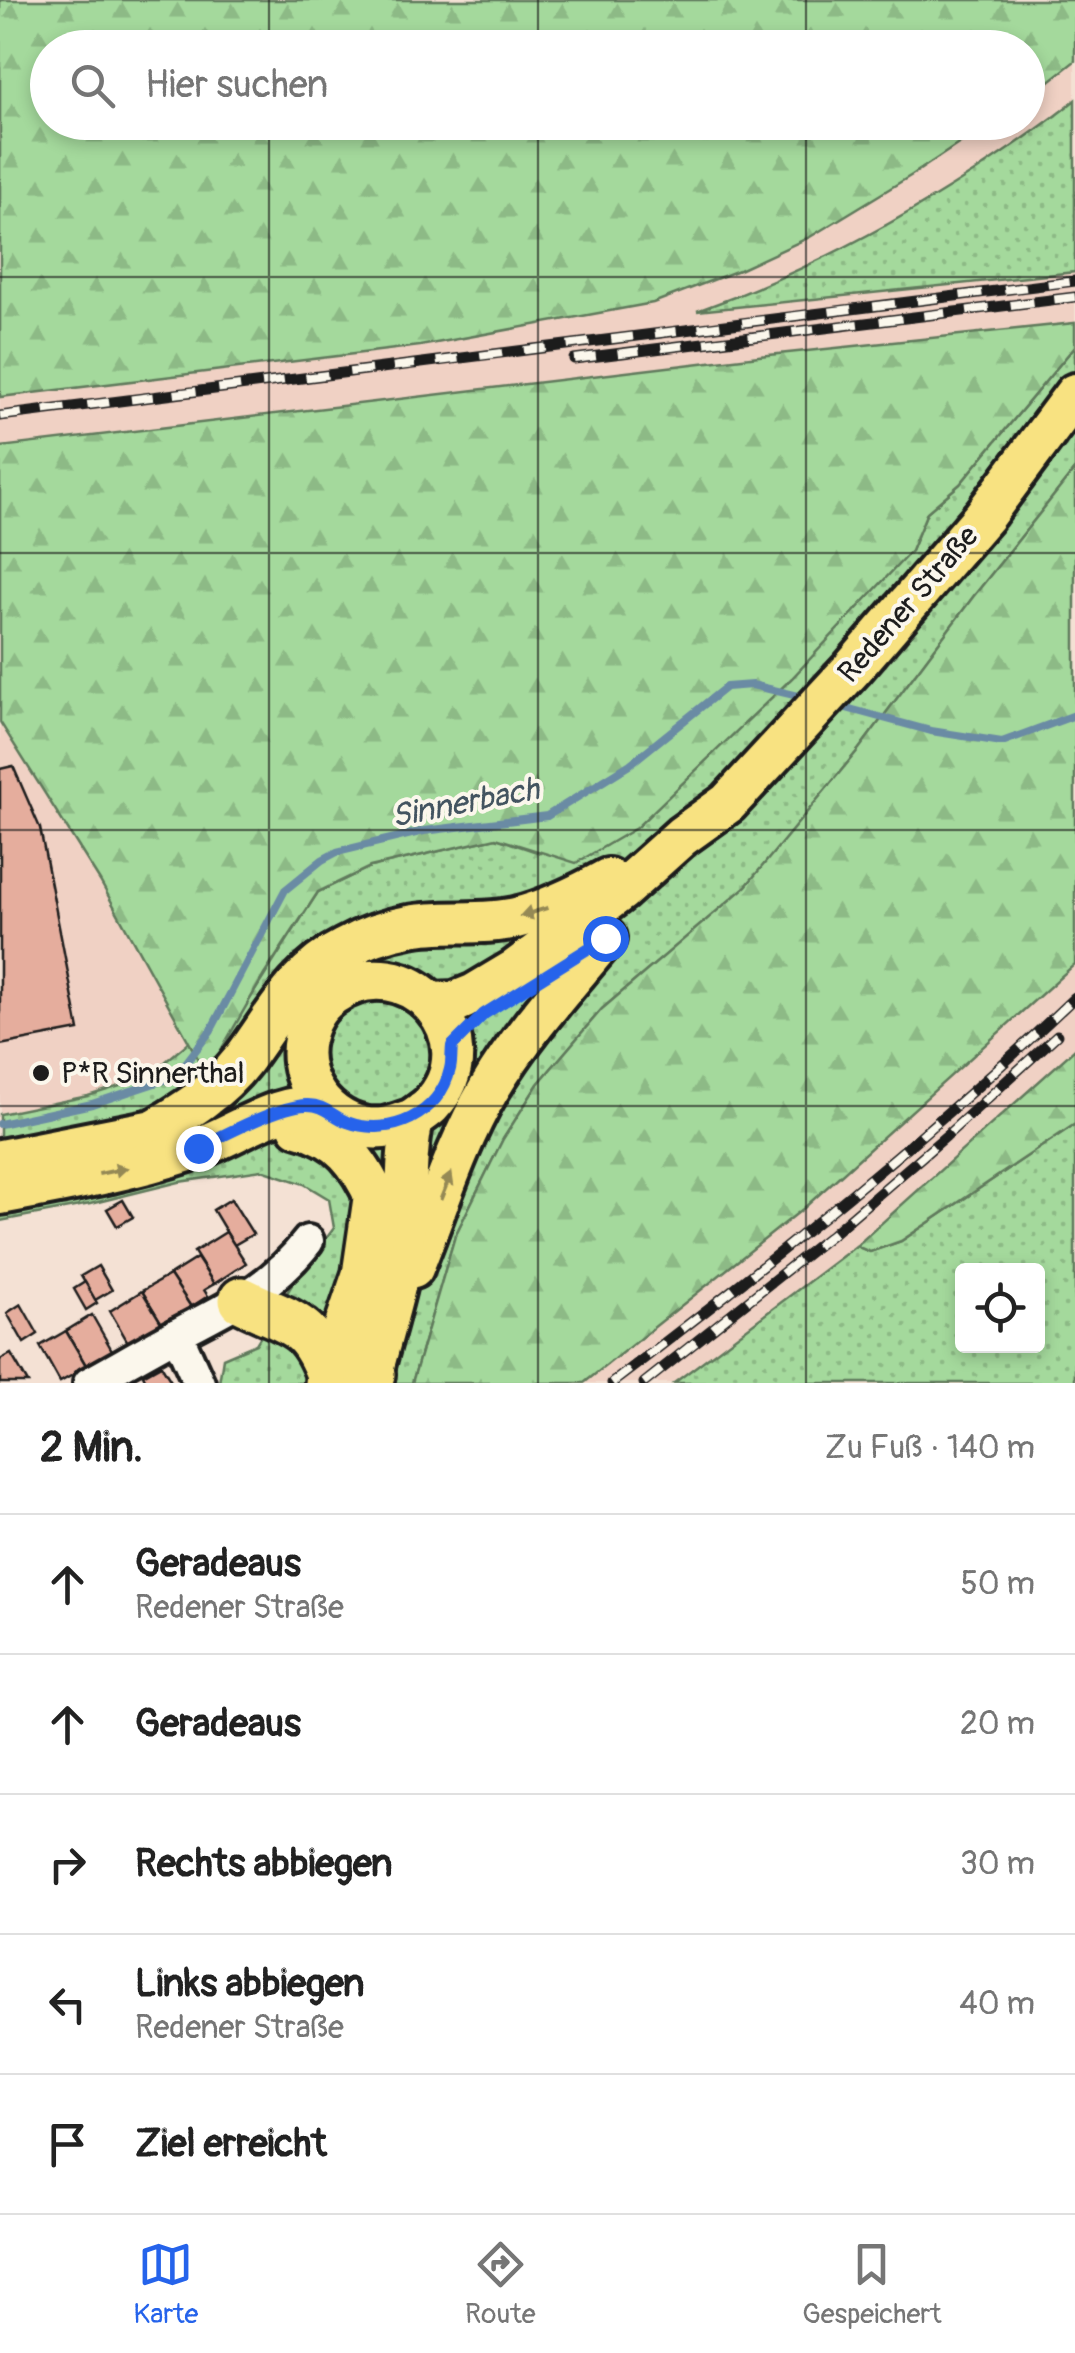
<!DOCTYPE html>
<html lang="de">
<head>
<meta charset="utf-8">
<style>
	body { margin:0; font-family:Pangolin,sans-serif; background:#f6f6f6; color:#222 }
	.controls { position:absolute; right:30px; bottom:30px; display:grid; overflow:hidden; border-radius:10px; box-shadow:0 5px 15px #0003 }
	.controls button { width:90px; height:90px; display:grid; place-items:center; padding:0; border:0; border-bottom:2px solid #e0e0e0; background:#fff; color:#222; font:50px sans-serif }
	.stop { position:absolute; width:30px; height:30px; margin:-22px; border:8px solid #2563eb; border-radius:50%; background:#fff }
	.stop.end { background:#2563eb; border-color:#fff; box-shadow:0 2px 10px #0008 }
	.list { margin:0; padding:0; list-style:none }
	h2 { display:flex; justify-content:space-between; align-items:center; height:130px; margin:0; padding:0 40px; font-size:42px }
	h2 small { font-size:32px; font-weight:400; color:#767676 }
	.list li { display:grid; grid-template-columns:65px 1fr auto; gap:30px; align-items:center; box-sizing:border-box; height:140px; padding:0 40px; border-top:2px solid #e0e0e0 }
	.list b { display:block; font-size:38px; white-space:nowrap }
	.list p { margin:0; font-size:32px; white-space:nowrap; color:#767676 }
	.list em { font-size:32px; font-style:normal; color:#767676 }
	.icon { flex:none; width:55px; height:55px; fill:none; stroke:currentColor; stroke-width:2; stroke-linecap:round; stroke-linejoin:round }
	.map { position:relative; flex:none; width:1075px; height:1383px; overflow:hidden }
	.search { position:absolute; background:#fff; box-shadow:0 5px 15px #0003; left:30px; right:30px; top:30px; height:110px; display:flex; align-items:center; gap:25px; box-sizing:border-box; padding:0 35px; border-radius:55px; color:#767676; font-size:38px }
	.sheet { height:830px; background:#fff }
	nav { display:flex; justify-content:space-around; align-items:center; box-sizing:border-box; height:140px; border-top:2px solid #e0e0e0; background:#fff; font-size:28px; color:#767676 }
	nav a { display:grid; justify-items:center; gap:5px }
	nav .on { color:#2563eb }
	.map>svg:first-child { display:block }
	.built { fill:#f0d1c4 }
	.grass { fill:url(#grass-dots); stroke:#607a5c; stroke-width:2.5; fill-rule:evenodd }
	.forest { fill:url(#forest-firs); stroke:#607a5c; stroke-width:2.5 }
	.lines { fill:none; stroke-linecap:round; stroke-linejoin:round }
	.stream { stroke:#6b8ba4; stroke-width:8 }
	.building { fill:#e5ad9d; stroke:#1c1c1c; stroke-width:2.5 }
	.minor-casing { stroke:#1c1c1c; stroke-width:38 }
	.major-casing { stroke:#1c1c1c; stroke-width:48 }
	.highway-casing { stroke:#1c1c1c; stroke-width:52 }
	.minor { stroke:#fbf7ec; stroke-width:30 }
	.major { stroke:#f8e281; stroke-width:40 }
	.highway { stroke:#f8e281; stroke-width:45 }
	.rail-casing { stroke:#1c1c1c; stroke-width:11 }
	.rail { stroke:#fbf7ec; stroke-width:8; stroke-dasharray:22; stroke-linecap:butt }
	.oneway { fill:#958954 }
	.route { stroke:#2563eb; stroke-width:12 }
	.grid { fill:none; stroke:#1c1c1c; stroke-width:2.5; stroke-opacity:0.55 }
	.poi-dot { fill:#1c1c1c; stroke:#fbf7ec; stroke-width:4 }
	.labels { text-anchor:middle; stroke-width:8; stroke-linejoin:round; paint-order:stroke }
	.street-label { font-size:30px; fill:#1c1c1c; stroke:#fbf7ec }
	.poi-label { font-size:30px; fill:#1c1c1c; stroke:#fbf7ec; text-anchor:start }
	.water-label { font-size:32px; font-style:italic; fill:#435460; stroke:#fbf7ec }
</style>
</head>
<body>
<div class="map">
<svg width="1075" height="1383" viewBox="0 0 1075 1383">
	<defs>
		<pattern id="grass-dots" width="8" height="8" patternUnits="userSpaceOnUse" patternTransform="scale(2.5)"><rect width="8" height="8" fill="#a4d99c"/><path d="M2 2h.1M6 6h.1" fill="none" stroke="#8dba86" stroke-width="1.8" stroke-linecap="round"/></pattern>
		<pattern id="forest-firs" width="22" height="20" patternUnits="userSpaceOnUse" patternTransform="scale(2.5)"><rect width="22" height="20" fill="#a4d99c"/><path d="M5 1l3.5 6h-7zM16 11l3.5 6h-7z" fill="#8dba86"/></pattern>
	</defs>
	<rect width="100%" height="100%" fill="#f4e1d4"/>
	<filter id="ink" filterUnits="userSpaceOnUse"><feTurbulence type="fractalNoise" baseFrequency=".01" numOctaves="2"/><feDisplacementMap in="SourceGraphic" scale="20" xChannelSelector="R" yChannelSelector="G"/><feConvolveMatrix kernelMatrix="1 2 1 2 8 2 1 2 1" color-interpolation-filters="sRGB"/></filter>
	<g filter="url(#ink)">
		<g class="built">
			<polygon points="1075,61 1075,100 1047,124 917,209 809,267 702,310 1075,272 1075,323 759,356 0,447 0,397 420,346 653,303 739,270 810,237 912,175 990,123 1028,122 1028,98"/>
			<polygon points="0,722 100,881 189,1042 146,1078 88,1096 0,1114"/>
			<polygon points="1075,964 1075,1049 856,1246 674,1383 584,1383 804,1208"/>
		</g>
		<g class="grass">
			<path d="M1075,100V272L697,311C796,276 888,228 976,171C1010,148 1044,126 1075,100Z"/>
			<polygon points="1075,346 1075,469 973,597 859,749 746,887 602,1009 538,1084 503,1139 455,1236 412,1383 219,1383 223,1358 256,1344 293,1283 334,1228 329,1199 304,1184 262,1170 179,1182 90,1204 0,1221 0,1114 88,1096 146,1078 189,1042 204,1071 318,892 370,867 496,838 540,853 911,551 927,512 960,484"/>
			<path d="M1075,1124V1383H674L856,1246L870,1252L901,1241ZM962,1270H1038V1346H962Z"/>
		</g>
		<g class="forest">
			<polygon points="0,0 1075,0 1075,61 1028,98 1028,48 48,48 48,122 990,123 912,175 810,237 739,270 653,303 420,346 0,397"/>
			<polygon points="1075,323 1075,346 960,484 927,512 911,551 792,678 636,828 576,863 496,838 370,867 318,892 264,975 210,1069 205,1071 100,881 0,722 0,447 759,356"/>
			<polygon points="1075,469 1075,964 804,1208 584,1383 412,1383 455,1236 503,1139 538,1084 602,1009 746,886 859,749 973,597"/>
			<polygon points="1075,1049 1075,1124 901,1241 870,1252 856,1246"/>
		</g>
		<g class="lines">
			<g class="stream">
				<polyline points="835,705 931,731 1002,742 1075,715"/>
				<polyline points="0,1124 92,1104 176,1076 211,1030 285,890 322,860 337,852 424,831 547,816 629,765 726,687 752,685 807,698"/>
			</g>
		</g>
		<g class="building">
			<polygon points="13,766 40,828 79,1030 0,1045 0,769"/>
			<polygon points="231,1199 253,1234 234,1245 213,1210"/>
			<polygon points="123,1200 133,1217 117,1226 107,1209"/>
			<polygon points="226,1232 246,1263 214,1284 194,1252"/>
			<polygon points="197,1258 214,1284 204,1290 208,1296 191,1307 170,1275"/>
			<polygon points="98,1266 112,1290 95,1300 81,1276"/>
			<polygon points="170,1275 191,1307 162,1324 142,1291"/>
			<polygon points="85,1282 97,1303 86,1310 74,1289"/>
			<polygon points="142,1291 162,1324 129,1344 110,1311"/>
			<polygon points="21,1304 38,1334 24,1343 7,1313"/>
			<polygon points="92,1315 113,1352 87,1367 66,1331"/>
			<polygon points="66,1331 87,1367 60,1382 40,1346"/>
			<polygon points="11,1354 28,1383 0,1383 0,1360"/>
			<polygon points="161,1365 172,1383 147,1383 143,1375"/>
		</g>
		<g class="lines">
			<g class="minor-casing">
				<g id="minor">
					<polyline points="177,1334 199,1383"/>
					<path d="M89,1383C118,1367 147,1350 177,1334C229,1306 271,1289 308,1241"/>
				</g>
			</g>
			<g class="major-casing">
				<g id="major">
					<polyline points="433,1003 455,1002 475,994 515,970 622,890 682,836 728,803 852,669 984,516 1075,394"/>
					<path d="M299,1126C340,1136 360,1163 376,1199"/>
					<path d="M151,1132C184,1112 218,1092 242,1061C273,1020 295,973 344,949C364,938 386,930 409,926C444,919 481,926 516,918C548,910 579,895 608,879"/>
					<polyline points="0,1160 178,1125"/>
					<path d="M0,1194C65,1182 131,1170 195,1149C238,1134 276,1102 324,1106"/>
					<path d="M413,1268C437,1209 456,1146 488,1091C521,1035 564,987 605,938"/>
					<path d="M372,1374C381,1337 394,1298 401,1260C409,1213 403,1165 413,1119C419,1114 426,1110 431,1105C493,1039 407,942 332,995C317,1005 308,1021 304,1039C294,1086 335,1133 383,1128C393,1127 404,1122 413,1119"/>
				</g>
			</g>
			<g class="highway-casing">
				<g id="highway">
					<path d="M242,1300C292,1325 309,1320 330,1377"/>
					<polyline points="328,1383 365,1275 376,1199"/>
					<polyline points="369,1383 372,1374"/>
				</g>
			</g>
			<use href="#minor" class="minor"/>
			<use href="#major" class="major"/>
			<use href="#highway" class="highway"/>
			<g class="rail-casing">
				<g id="rail">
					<polyline points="574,359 1075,297"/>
					<polyline points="0,416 1075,281"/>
					<path d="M612,1383C772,1261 929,1136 1075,997"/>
					<polyline points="644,1383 832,1234 946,1136 1057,1035"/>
				</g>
			</g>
			<use href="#rail" class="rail"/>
		</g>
		<defs><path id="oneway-solid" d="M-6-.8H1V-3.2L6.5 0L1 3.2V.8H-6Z" transform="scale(2.5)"/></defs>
		<g class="oneway">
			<use href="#oneway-solid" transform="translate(534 912) rotate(163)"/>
			<use href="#oneway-solid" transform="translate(113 1171) rotate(-12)"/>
			<use href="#oneway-solid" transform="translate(446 1186) rotate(-68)"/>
		</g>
	</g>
	<g class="lines" filter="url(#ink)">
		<path class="route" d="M198,1148C224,1135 279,1106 306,1105C324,1104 332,1116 347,1122C390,1138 440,1114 450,1069C452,1062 451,1053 452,1046L484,1014L605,938"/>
	</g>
	<path class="grid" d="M269,0V48M538,0V48M806,0V48M269,122V1383M538,122V1383M806,122V1383M0,277H1075M0,553H1075M0,830H1075M0,1106H1075"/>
	<circle class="poi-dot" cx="41" cy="1073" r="10"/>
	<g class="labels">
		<g class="street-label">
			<text transform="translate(908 604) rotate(-49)" y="10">Redener Straße</text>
		</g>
		<g class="poi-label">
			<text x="61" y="1083">P*R Sinnerthal</text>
		</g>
		<g class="water-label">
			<text transform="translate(465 802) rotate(-11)" y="11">Sinnerbach</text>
		</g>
	</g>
</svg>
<div class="controls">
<button><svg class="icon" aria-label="locate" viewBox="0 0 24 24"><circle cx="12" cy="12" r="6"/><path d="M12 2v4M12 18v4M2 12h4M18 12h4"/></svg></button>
</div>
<div class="stop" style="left:605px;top:938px"></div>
<div class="stop end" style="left:198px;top:1148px"></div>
<div class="search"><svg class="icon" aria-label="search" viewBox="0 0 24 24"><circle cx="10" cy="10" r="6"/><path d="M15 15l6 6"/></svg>Hier suchen</div>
</div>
<section class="sheet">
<h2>2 Min.<small>Zu Fuß · 140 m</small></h2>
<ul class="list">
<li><svg class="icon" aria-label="ahead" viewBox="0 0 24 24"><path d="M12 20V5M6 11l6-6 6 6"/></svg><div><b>Geradeaus</b><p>Redener Straße</p></div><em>50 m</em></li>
<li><svg class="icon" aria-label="ahead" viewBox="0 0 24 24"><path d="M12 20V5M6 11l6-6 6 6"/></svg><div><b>Geradeaus</b></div><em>20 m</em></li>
<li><svg class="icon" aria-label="right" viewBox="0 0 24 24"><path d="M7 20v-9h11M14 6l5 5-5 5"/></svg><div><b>Rechts abbiegen</b></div><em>30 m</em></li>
<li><svg class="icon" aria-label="left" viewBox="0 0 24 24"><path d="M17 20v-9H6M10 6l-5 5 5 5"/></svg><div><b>Links abbiegen</b><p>Redener Straße</p></div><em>40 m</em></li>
<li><svg class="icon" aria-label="arrive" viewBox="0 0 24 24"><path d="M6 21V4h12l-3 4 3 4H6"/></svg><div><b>Ziel erreicht</b></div></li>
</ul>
</section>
<nav>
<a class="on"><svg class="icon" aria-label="map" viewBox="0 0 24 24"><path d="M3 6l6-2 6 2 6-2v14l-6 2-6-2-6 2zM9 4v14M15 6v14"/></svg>Karte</a>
<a><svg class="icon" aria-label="directions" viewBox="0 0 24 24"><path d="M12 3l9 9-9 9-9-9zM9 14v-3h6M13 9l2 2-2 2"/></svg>Route</a>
<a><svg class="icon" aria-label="saved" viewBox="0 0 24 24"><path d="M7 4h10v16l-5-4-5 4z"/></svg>Gespeichert</a>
</nav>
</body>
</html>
